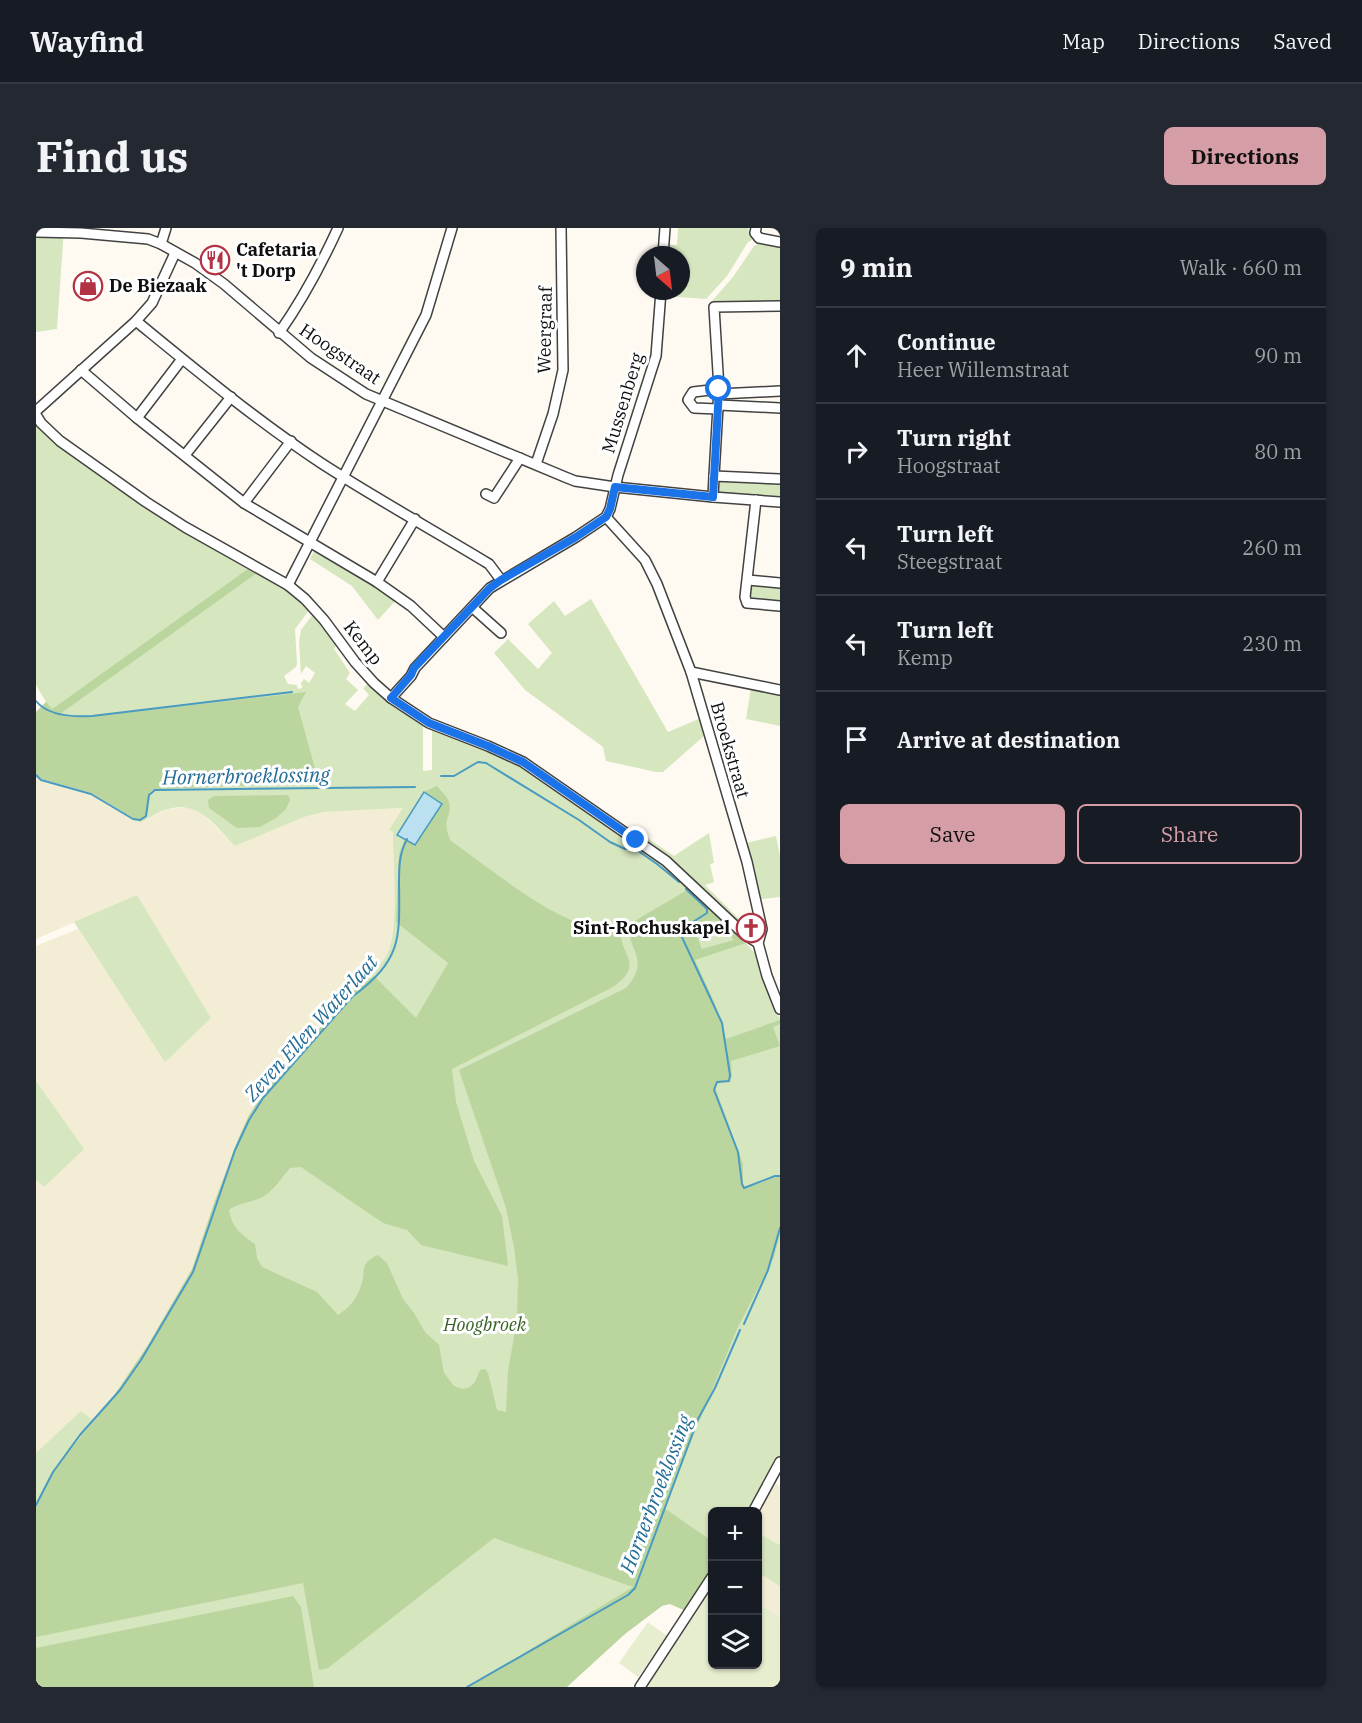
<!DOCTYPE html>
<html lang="en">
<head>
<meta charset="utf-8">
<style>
	body { margin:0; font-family:"IBM Plex Serif",serif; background:#242831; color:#f1f3f6 }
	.controls { position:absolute; right:18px; bottom:18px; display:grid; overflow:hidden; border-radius:9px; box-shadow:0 2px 4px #0004 }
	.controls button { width:54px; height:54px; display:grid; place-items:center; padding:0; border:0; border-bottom:2px solid #363941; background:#171b24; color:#f1f3f6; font:30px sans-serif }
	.compass { position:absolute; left:600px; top:18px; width:54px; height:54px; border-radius:50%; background:#171b24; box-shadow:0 2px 4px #0004; rotate:152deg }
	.stop { position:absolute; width:18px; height:18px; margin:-14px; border:4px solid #1a73e8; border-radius:50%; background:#fff }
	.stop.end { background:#1a73e8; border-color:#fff; box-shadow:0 2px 6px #0008 }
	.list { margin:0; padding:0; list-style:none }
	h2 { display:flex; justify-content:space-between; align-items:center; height:78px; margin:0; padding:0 24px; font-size:26px }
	h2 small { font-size:20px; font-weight:400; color:#9ea1a6 }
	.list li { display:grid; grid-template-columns:39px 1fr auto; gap:18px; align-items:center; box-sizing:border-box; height:96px; padding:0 24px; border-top:2px solid #363941 }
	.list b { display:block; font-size:22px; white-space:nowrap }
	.list p { margin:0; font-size:20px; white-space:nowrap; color:#9ea1a6 }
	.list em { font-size:20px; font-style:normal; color:#9ea1a6 }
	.actions { display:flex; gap:12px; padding:18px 24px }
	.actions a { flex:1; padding:14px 0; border:2px solid #d59da6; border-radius:9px; text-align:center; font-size:21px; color:#d59da6 }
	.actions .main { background:#d59da6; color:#111 }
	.icon { flex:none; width:33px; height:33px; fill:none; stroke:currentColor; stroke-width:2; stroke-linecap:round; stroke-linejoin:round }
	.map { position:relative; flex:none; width:744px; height:1459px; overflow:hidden; border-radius:9px }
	header { display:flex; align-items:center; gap:36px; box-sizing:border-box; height:84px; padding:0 30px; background:#171b24; border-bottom:2px solid #363941 }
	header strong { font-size:28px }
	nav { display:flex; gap:33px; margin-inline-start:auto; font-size:21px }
	.intro { display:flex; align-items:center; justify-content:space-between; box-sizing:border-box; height:144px; padding:0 36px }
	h1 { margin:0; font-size:42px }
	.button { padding:15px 27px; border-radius:9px; background:#d59da6; color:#111; font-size:21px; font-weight:700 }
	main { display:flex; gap:36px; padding:0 36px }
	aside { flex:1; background:#171b24; border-radius:9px; box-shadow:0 2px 4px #0004 }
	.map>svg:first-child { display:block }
	.farmland { fill:#f2edd4 }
	.green { fill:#d6e6be }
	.forest { fill:#bbd59f; fill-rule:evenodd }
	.pitch { fill:#e6eecf }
	.water { fill:#bbe1f1; stroke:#499bc1; stroke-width:1.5 }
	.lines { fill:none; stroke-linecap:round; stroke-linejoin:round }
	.stream { stroke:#499bc1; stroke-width:2 }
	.street-casing { stroke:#424242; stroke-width:12 }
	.street { stroke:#fff; stroke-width:9 }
	.route { stroke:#1a73e8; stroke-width:8 }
	.labels { text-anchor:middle; stroke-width:6; stroke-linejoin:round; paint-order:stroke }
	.poi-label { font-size:18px; font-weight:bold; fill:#0f0f0f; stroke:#fff; text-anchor:start }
	.street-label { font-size:18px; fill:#0f0f0f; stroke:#fff }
	.park-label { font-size:18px; font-style:italic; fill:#366125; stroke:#fff }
	.water-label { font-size:20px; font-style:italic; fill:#236d95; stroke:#fff }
</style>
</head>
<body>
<header>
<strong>Wayfind</strong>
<nav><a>Map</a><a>Directions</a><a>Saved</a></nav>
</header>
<div class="intro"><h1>Find us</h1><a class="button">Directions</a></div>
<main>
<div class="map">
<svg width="744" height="1459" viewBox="0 0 744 1459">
	<rect width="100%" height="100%" fill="#fefaf2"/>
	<g class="farmland">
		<polygon points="0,546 5,551 55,565 104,594 132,581 158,579 166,585 199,618 268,589 287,584 368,580 353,602 369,611 358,715 345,740 281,801 232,857 213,887 178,975 156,1041 112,1117 75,1172 58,1193 45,1184 0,1225 0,952 8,959 47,921 0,853 0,718 42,701 129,833 175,790 101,667 0,711"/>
		<polygon points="740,1256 744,1258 744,1317 722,1305 722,1286"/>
		<polygon points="722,1345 744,1358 744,1389 722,1374"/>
	</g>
	<g class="green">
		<polygon points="0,0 28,0 21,101 0,104"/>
		<polygon points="642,0 712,0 716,12 712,14 691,48 670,71 629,68 630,63 645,63 645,27 632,27 633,17 641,17"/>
		<polygon points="723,15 744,19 744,75 681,76 676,73 697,49 718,18"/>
		<path d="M0,198L35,228L108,280L213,340L16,481L23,486L221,345L254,364L274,381L259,401L261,435L260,439L248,448L252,456L261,457L262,461L266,460L265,455L268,451L273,455L279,445L270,438L265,446L263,414L265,402L277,386L301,416L298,421L314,445L310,451L322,462L309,476L319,483L333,467L327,460L332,456L348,470L387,496V543L396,542V501L472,532L511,556L626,635L675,680L710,715L720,727L744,791V1227L714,1283L676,1284V1341L642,1379L634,1376L626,1377L589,1405L530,1459H0V1225L45,1183L58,1193L75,1172L112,1117L317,764C330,752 346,739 353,722C363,697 357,634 357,604L353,602L367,580L287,584L268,589L199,618C179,598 164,572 132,581C124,583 117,588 110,591L0,484L10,474L0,457Z"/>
		<polygon points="695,253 744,256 744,271 686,265 682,262 684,255"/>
		<polygon points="279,321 281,321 360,372 342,392 316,358 274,331"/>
		<polygon points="718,357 744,359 744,375 715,373 712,363"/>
		<polygon points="555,371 632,504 665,490 669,507 627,544 620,544 570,533 567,519 489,462 458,425 472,411 502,441 516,425 492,396 518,373 529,388"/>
		<polygon points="715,460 744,465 744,498 710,491"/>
		<polygon points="598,601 638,628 673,605 678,635 674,636 678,654 669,657 708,696 715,696 719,693 714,666 722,692 719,705 714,706 596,605"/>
		<polygon points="740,608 744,628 744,669 725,671 710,615"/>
		<polygon points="101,667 175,790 129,834 38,694"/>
		<polygon points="0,853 48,921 8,959 0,952"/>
		<polygon points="722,1305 744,1317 744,1358 722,1345"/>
	</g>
	<g class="forest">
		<polygon points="213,340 221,345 24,486 35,489 50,489 270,464 262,479 283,555 120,561 113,565 110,591 104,594 55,565 5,551 0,546 0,484 10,474 16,481"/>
		<path d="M401,558C405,563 411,568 413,574C417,589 404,591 415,613C451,638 495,675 535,692C551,698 568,699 585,700C581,726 611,735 577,759L416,841L420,874L438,933L466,988L472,1038L385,1017L371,1002L347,995L265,939L254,940C246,949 238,962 228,968C217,975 203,974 193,982C196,1000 205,1006 219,1016L221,1030L226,1039L281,1064L302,1087C314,1079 320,1072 325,1058C331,1042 322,1036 342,1027L351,1035L367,1071L378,1085L389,1104L403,1117L408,1145L418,1158L427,1161L434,1159L439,1154L444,1142L449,1141L452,1145L461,1182L470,1184L472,1143L481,1092L482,1050L478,1019L470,980L423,842L590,760C619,728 583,717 597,694L653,661L710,715L659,732L679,776L690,811L744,792V796L737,799L744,818L695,833L696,849L692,853L680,856L679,859L707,936V960H710L744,948V1006L738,1029L701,1101L628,1280L676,1313V1342L650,1383L634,1376L626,1378L589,1406L531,1459H432L597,1359L458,1310L292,1440L283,1442L267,1355L0,1409V1275L17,1243L75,1172L112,1117L156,1041L178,975L203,909L213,887L232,857L316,764L338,748L380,790L412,735L360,694L363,626L369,611L379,617L406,576L388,564ZM678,692L698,712L666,721L659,704Z"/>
		<polygon points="252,567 254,572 250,581 240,590 224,599 201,600 173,580 172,572 178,568"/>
		<polygon points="257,1368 265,1379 278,1459 0,1459 0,1420"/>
	</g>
	<g class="pitch">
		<polygon points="676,1354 676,1436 722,1436 722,1374 744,1389 744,1459 609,1459"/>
		<polygon points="612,1394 631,1408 602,1449 583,1435"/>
	</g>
	<polygon class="water" points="388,564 406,576 379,617 361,607"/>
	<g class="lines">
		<g class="stream">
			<path d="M0,473C12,488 38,489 56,488L256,464"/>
			<polyline points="0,547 5,552 55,566 97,591 104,592 110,588 113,567 119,562 379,559"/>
			<polyline points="405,548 418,548 442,534 450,535 543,592 574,614 589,621 598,620 621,636 643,654"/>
			<polyline points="650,661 671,681 671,685 646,701 644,705 686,795 694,847 693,853 681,854 678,862 702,924 706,956 708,960 739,948 744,948"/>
			<polyline points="708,1096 732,1042 744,1000"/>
			<path d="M0,1277L17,1244L44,1207L84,1162L105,1132L157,1044L199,922L213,892L227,870L316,769C365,732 364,713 363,656C363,639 363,626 371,611"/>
			<polyline points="431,1459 592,1367 599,1360 662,1191 679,1160 704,1102"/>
		</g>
		<g class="street-casing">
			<g id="street">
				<polyline points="720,0 719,5 723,10 744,14"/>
				<polyline points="0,4 45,5 112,11 125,16 159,35 188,56 275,130 330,166 529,249 539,253 579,259 677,269"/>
				<polyline points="125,16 130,0"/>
				<polyline points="627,27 629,0"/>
				<path d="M100,93C160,142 220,192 285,235C339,270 397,302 453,336L465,352"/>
				<path d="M243,105C267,71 285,37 302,0"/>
				<polyline points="45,142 101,190 208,275 341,354 375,378 408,409"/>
				<polyline points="683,166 744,163"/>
				<polyline points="683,177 744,180"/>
				<polyline points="682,181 658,180 652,172 657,164 683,161"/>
				<polyline points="0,183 100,93 116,75 139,25"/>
				<polyline points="0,187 5,195 24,213 110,274 149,299 252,357 269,371 288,392 319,434 338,455 355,470 393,495 452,518 487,534 630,633 709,707 722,715"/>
				<polyline points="101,190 146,131"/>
				<polyline points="149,227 195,169"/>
				<polyline points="500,236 517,186 527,142 525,0"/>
				<polyline points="678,248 683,161 678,79 744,78"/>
				<polyline points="744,251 678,248 677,269 744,274"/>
				<polyline points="450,266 458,270 484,230"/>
				<polyline points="720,272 709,369 711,375 744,378"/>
				<polyline points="208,275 255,213"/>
				<polyline points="570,289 609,332 621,356 655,444 711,634 726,701 722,715 731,748 744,781"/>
				<polyline points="712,352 744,355"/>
				<polyline points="341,354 379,291"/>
				<polyline points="252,357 390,87 416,0"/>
				<polyline points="437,380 465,405"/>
				<polyline points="655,444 744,462"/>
				<polyline points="355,470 375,448 379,440 454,360 540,309 570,289 574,281 582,247 620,128 625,63"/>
				<polyline points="717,1284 744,1234"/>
				<polyline points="604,1459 676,1349"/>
			</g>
		</g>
		<use href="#street" class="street"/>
	</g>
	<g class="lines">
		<polyline class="route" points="600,612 487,534 452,518 393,495 355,470 375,447 378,440 454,360 465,352 540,309 570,289 574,281 579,259 677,269 683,161"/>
	</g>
	<defs>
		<g id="restaurant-ring" transform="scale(1.5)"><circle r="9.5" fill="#fff" stroke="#b23344" stroke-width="1.5"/><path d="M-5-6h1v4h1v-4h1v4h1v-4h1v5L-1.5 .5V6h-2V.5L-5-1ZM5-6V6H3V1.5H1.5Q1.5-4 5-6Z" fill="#b23344"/></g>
		<g id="shop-ring" transform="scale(1.5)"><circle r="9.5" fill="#fff" stroke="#b23344" stroke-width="1.5"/><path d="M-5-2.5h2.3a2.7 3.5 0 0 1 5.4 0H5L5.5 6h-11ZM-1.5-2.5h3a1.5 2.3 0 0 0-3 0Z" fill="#b23344"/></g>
		<g id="church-ring" transform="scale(1.5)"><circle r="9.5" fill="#fff" stroke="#b23344" stroke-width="1.5"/><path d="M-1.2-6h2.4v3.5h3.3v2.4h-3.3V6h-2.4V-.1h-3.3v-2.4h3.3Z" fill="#b23344"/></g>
	</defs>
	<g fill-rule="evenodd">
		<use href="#restaurant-ring" x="179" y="32"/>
		<use href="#shop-ring" x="52" y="58"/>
		<use href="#church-ring" x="715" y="700"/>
	</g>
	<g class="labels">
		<g class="poi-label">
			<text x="200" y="28">Cafetaria<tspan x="200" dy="21">'t Dorp</tspan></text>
			<text x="73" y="64">De Biezaak</text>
			<text x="694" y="706" text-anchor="end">Sint-Rochuskapel</text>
		</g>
		<g class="street-label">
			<text transform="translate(509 102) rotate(-89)" y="6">Weergraaf</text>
			<text transform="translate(304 126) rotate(34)" y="6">Hoogstraat</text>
			<text transform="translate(587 175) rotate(-73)" y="6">Mussenberg</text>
			<text transform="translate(327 415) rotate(52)" y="6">Kemp</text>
			<text transform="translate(694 522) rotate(74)" y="6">Broekstraat</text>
		</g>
		<g class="park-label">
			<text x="449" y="1103">Hoogbroek</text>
		</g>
		<g class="water-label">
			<text transform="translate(210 548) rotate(-1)" y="7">Hornerbroeklossing</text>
			<text transform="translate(275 800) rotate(-48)" y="7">Zeven Ellen Waterlaat</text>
			<text transform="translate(620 1266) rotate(-69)" y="7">Hornerbroeklossing</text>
		</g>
	</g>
</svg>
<div class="controls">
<button>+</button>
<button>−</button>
<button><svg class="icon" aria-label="layers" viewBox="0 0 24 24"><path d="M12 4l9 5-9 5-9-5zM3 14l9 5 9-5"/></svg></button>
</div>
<svg class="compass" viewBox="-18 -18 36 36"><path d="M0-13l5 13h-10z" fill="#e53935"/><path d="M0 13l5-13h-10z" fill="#9ea1a6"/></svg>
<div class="stop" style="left:683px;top:161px"></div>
<div class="stop end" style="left:600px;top:612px"></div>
</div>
<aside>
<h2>9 min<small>Walk · 660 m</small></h2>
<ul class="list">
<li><svg class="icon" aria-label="ahead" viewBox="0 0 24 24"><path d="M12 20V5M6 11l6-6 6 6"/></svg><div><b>Continue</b><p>Heer Willemstraat</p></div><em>90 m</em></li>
<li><svg class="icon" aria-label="right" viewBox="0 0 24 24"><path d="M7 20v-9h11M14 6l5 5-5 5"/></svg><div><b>Turn right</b><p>Hoogstraat</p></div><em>80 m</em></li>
<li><svg class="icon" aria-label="left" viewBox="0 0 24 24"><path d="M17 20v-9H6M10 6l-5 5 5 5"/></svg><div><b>Turn left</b><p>Steegstraat</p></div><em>260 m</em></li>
<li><svg class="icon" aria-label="left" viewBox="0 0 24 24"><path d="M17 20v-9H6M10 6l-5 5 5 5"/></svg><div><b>Turn left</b><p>Kemp</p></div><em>230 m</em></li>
<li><svg class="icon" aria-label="arrive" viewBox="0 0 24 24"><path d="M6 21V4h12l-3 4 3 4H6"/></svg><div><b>Arrive at destination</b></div></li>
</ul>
<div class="actions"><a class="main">Save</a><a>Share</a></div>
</aside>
</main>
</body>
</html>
